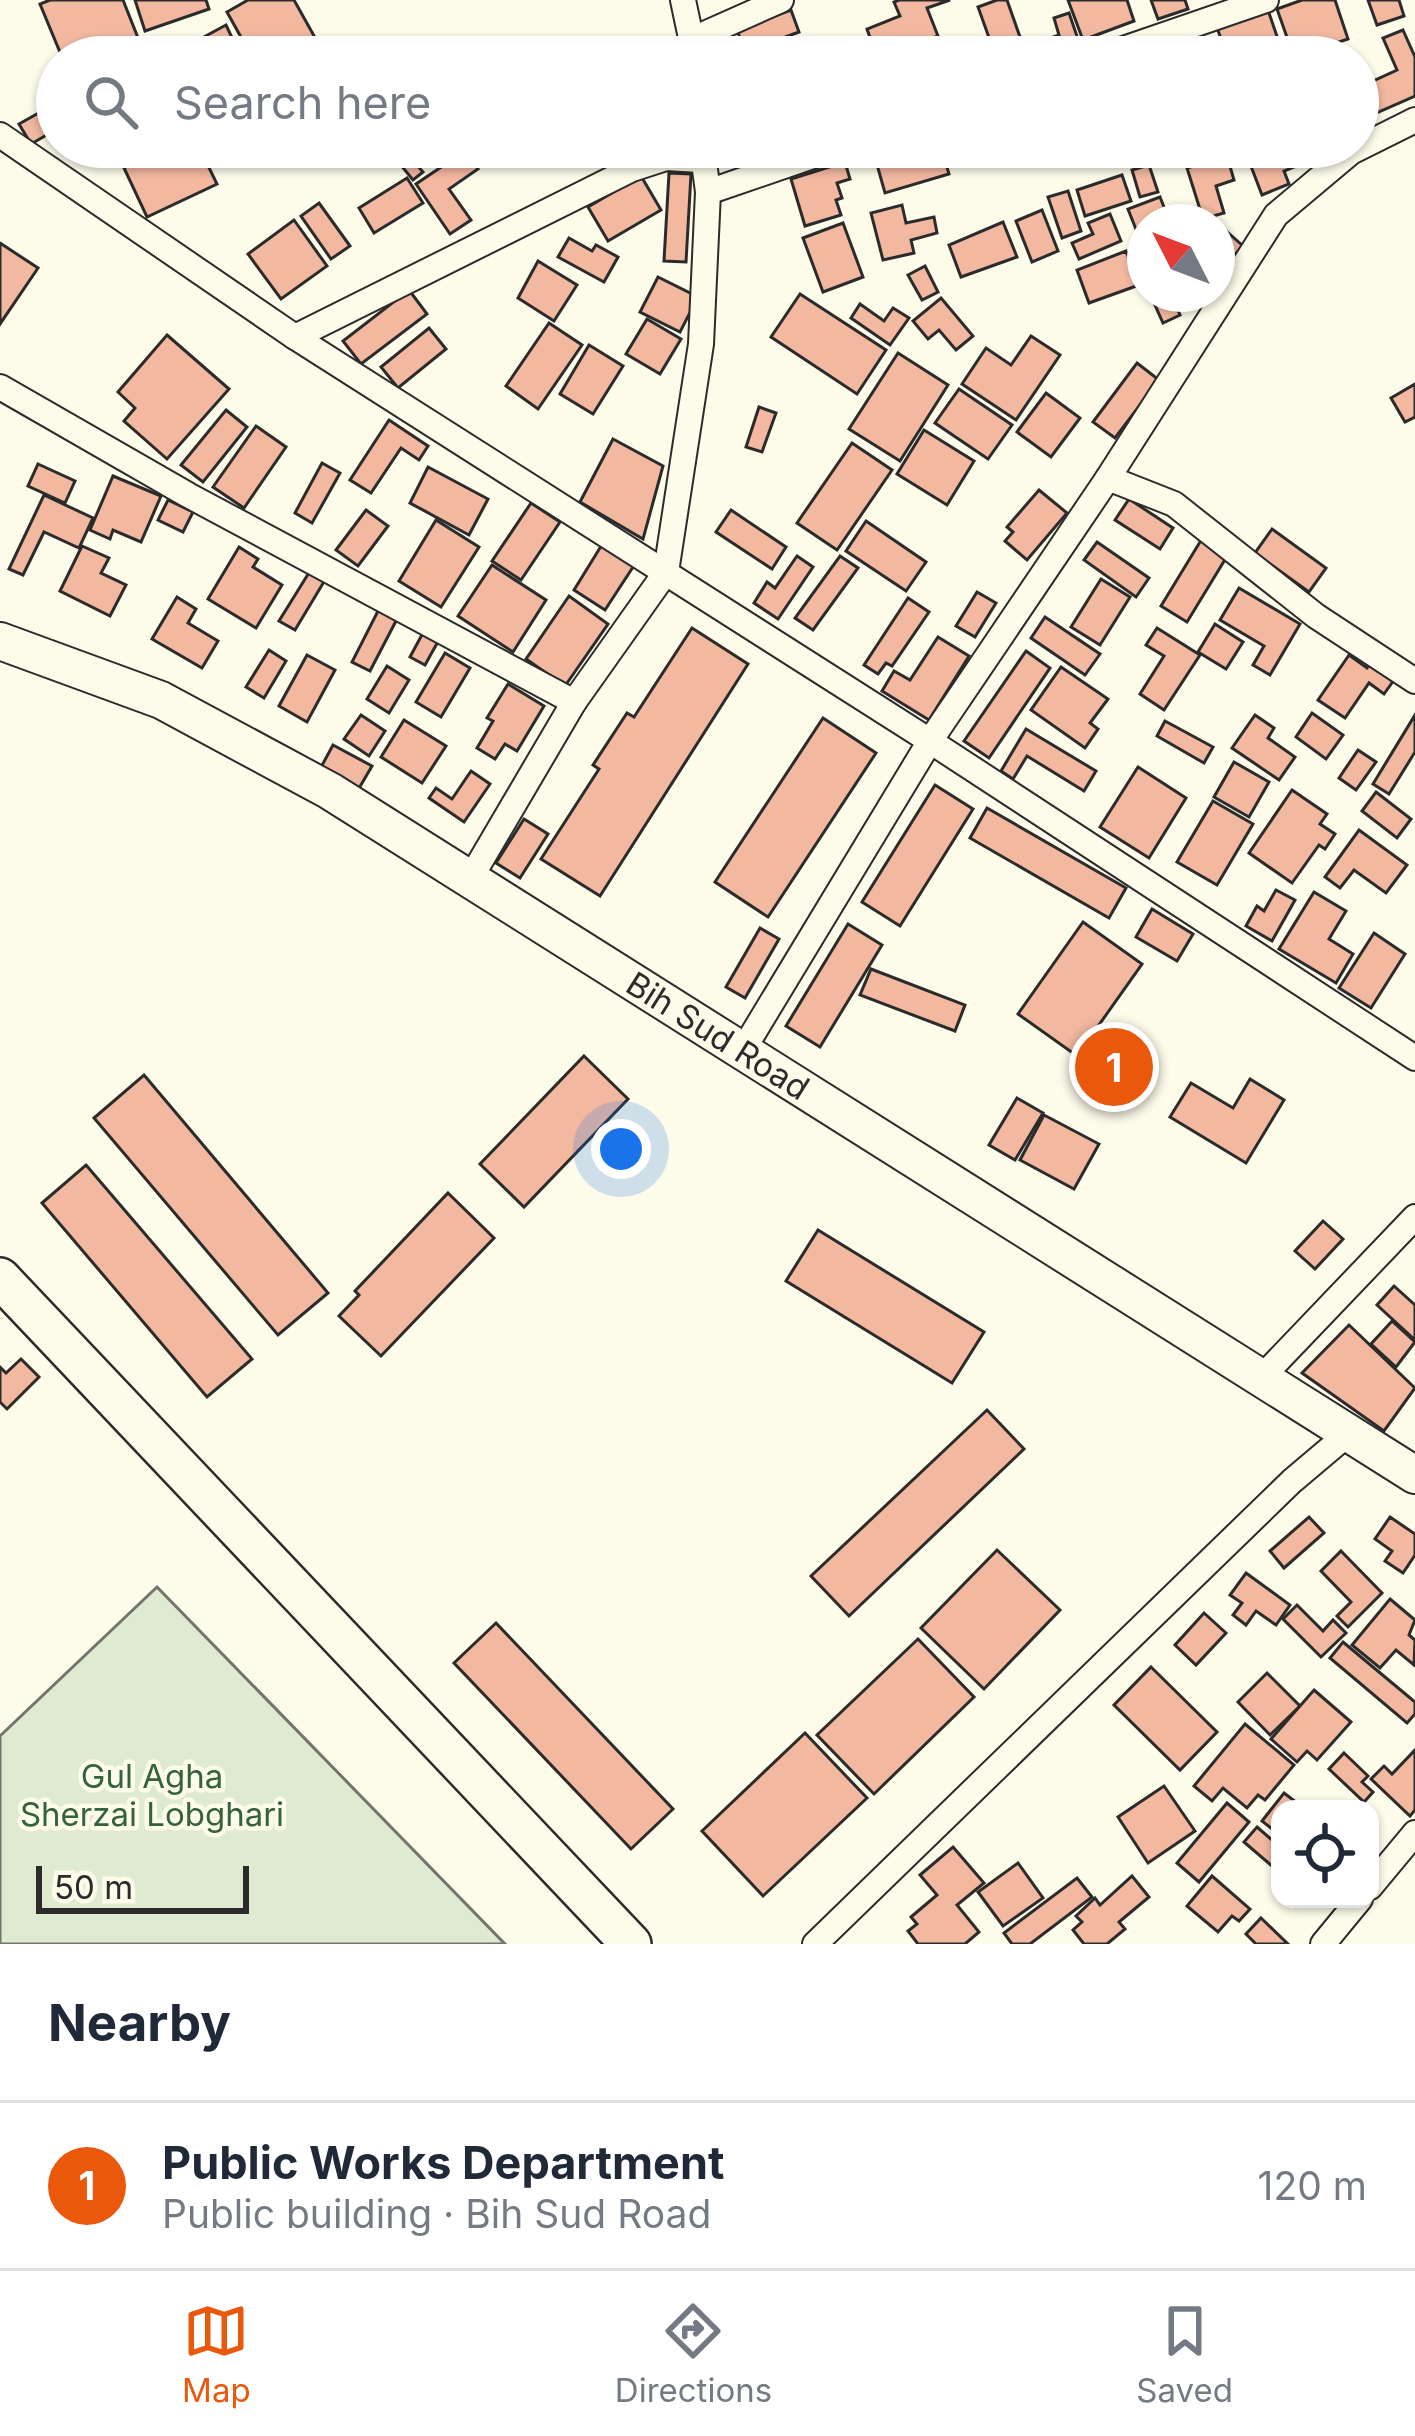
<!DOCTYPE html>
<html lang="en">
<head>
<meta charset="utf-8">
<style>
	body { margin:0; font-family:Inter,sans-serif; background:#f2f2f3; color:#1f2937 }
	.controls { position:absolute; right:36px; bottom:36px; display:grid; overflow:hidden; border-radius:24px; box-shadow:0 3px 9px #0004 }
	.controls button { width:108px; height:108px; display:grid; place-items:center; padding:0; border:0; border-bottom:3px solid #e0e1e3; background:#fff; color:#1f2937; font:60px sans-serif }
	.compass { position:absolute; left:1127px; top:204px; width:108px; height:108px; border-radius:50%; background:#fff; box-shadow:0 3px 9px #0004; rotate:312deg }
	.scale { position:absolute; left:36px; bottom:30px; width:213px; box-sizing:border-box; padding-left:12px; border:6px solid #2b2b2b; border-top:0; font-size:33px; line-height:42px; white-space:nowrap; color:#2b2b2b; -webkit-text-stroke:9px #fdfbea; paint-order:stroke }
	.you { position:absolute; left:621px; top:1149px; width:42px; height:42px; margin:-30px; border:9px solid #fff; border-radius:50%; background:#1a73e8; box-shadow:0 0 0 18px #1a73e833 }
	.badge { display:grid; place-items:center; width:78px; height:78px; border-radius:50%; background:#ea580c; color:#fff; font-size:39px; font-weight:700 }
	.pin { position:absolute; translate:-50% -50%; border:6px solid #fff; box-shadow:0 3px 12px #0006 }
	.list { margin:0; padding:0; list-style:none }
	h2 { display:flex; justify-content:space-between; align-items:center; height:156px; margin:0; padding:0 48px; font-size:51px }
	h2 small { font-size:39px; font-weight:400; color:#747a83 }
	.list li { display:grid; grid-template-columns:78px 1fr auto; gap:36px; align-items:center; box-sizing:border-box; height:168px; padding:0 48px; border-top:3px solid #e0e1e3 }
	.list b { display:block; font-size:45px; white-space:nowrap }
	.list p { margin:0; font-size:39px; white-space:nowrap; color:#747a83 }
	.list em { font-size:39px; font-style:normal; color:#747a83 }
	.icon { flex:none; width:66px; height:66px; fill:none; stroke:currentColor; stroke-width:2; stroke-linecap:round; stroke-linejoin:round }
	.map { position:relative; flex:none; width:1415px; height:1944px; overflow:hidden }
	.search { position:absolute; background:#fff; box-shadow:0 3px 9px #0004; left:36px; right:36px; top:36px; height:132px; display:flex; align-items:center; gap:30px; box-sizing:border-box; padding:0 42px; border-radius:66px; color:#747a83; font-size:45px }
	.sheet { height:324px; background:#fff }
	nav { display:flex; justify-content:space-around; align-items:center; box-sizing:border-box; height:168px; border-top:3px solid #e0e1e3; background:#fff; font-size:33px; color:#747a83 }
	nav a { display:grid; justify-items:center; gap:6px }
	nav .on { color:#ea580c }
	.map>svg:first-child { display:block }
	.green { fill:#deebd1; stroke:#74746e; stroke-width:3 }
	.building { fill:#f2b8a0; stroke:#2b2b2b; stroke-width:3 }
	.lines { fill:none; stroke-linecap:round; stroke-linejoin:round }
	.minor-casing { stroke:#2b2b2b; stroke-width:28 }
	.secondary-casing { stroke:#2b2b2b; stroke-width:40 }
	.primary-casing { stroke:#2b2b2b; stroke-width:44 }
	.minor { stroke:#fdfbea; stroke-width:24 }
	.secondary { stroke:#fdfbea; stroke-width:36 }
	.primary { stroke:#fdfbea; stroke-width:39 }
	.labels { text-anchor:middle; stroke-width:9; stroke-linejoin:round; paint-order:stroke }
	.street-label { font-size:33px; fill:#2b2b2b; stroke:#fdfbea }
	.park-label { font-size:33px; fill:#34623c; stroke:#fdfbea }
</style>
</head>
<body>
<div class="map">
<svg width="1415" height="1944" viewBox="0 0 1415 1944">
	<rect width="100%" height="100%" fill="#fdfbea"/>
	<polygon class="green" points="157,1587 505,1944 0,1944 0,1736"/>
	<g class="building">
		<polygon points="50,0 123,0 140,43 106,57 62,57 40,4"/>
		<polygon points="135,0 206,0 209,9 145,31"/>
		<polygon points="248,0 294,0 318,43 294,57 252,57 227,12"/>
		<polygon points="899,0 950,0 927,8 938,36 877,57 867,29 900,16 894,2"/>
		<polygon points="997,0 1007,0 1027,57 996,57 978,7"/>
		<polygon points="1068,0 1127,0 1134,21 1083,40"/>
		<polygon points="1151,0 1185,0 1188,9 1158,19"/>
		<polygon points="1302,0 1335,0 1348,39 1294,57 1277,9"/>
		<polygon points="1368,0 1399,0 1404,16 1377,25"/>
		<polygon points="791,10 799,32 745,52 737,30"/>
		<polygon points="1268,10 1284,57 1228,57 1217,28"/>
		<polygon points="1069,13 1080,45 1053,54 1048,39 1059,35 1054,18"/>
		<polygon points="226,25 241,57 167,57"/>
		<polygon points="1403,30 1415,57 1415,96 1358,121 1358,88 1397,70 1383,38"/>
		<polygon points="1196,38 1203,57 1171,57 1168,48"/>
		<polygon points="57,99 57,129 31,144 19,124 51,106 49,103"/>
		<polygon points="169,147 199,147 217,184 147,217 124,168"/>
		<polygon points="386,147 430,147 432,149 415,163 423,172 413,180"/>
		<polygon points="872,147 941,147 949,174 885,193"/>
		<polygon points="1297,147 1304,163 1284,171 1289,184 1262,195 1244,148"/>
		<polygon points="465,151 478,169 449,189 471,220 450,234 416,184"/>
		<polygon points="1227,156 1234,180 1216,186 1224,213 1203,219 1187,168"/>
		<polygon points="845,162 850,179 837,183 842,198 836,200 841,215 805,226 791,179"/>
		<polygon points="1149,165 1158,192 1140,197 1132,170"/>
		<polygon points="669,173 691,174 686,262 664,261"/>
		<polygon points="1122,175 1131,201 1085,216 1077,190"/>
		<polygon points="641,176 661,210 608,241 588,207"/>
		<polygon points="407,178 423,203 374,233 359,208"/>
		<polygon points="1068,191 1081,231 1062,238 1048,197"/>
		<polygon points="1160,197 1170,222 1145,222 1145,235 1139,237 1128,209"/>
		<polygon points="319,203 350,246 331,259 301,216"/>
		<polygon points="902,205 906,223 934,217 937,233 911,240 914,253 883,260 871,213"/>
		<polygon points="1042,210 1058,251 1032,262 1016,221"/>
		<polygon points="1110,214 1121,241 1079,259 1072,243 1093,234 1088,223"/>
		<polygon points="294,220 327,266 281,299 248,254"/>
		<polygon points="1003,222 1017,257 961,277 949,245"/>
		<polygon points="843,223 863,277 823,292 803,238"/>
		<polygon points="1224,229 1243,246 1231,259 1217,246 1217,236"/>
		<polygon points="569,238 592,251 596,245 618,257 604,282 558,257"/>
		<polygon points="0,243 38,268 0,324"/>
		<polygon points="1126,251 1139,285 1089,303 1077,270"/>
		<polygon points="538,261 577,285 554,321 518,298"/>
		<polygon points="925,266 938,292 922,300 908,275"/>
		<polygon points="658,277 698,297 680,332 640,312"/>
		<polygon points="409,290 427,314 361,364 343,341"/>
		<polygon points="800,294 886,350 857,394 771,337"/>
		<polygon points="1150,294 1171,294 1180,315 1163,323"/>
		<polygon points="941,298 973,336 956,350 939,330 928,339 913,321"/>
		<polygon points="860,304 884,321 893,308 909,318 890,345 851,318"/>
		<polygon points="647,319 681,339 660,374 626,354"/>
		<polygon points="549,323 582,345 538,409 506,386"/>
		<polygon points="429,328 446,349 398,388 381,367"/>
		<polygon points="167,335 229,389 167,459 124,421 135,408 118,392"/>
		<polygon points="1031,336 1060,355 1016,420 962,384 986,348 1011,365"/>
		<polygon points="589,345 623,366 593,414 560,394"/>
		<polygon points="898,353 948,385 900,461 849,429"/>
		<polygon points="1137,363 1159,380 1115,438 1093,422"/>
		<polygon points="1415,384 1415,417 1405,422 1391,398"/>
		<polygon points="959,389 1012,425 988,459 935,423"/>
		<polygon points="1046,393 1080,418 1051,457 1017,432"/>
		<polygon points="759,407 776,413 762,452 746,447"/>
		<polygon points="226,410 247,427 203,482 181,465"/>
		<polygon points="389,420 428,446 419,460 401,448 371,493 350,480"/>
		<polygon points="256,426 286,447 244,508 213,487"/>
		<polygon points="924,430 974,461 947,505 897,474"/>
		<polygon points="613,439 663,466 643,539 580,502"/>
		<polygon points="852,443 892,470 837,550 797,523"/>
		<polygon points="322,463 340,473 312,523 295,513"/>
		<polygon points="38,464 75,481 65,503 28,486"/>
		<polygon points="428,467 488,499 469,535 410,503"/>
		<polygon points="113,476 161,496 141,542 113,530 110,539 90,530"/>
		<polygon points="1039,490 1067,513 1027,560 1005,541 1013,532 1007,527"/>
		<polygon points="44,495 93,518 79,548 44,532 23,575 9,569"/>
		<polygon points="1129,499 1173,528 1160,549 1115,520"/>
		<polygon points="168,500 193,512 183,532 158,520"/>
		<polygon points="531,503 560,522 521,580 492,561"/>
		<polygon points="366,510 388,526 358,566 336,550"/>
		<polygon points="731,510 786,547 772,569 716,532"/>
		<polygon points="436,520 479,547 441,607 399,581"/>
		<polygon points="866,521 926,562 906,591 846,551"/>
		<polygon points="1272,529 1326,568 1309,592 1255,553"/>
		<polygon points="1203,537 1229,553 1187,622 1161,606"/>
		<polygon points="1097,542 1149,578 1136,597 1084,560"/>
		<polygon points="603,543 635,564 605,610 574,590"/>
		<polygon points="82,546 109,558 101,573 126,585 110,616 60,591"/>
		<polygon points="239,547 258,559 253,567 282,585 256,628 208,599"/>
		<polygon points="797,556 813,567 778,619 754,603 767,582 775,588"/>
		<polygon points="840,556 858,568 813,630 795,618"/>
		<polygon points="492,565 546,600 513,652 458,616"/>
		<polygon points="310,571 325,580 295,630 279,621"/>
		<polygon points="1101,579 1130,597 1100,645 1071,627"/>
		<polygon points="1239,588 1300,624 1270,675 1253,665 1264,646 1220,620"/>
		<polygon points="977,592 996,603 975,637 956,626"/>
		<polygon points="569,596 608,624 565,686 526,659"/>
		<polygon points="177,597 196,609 188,623 218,641 202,668 152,639"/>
		<polygon points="908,598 929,612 892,666 886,663 878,674 864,665"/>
		<polygon points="379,609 397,619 370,671 352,662"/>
		<polygon points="1045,617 1100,654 1085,675 1031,638"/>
		<polygon points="1215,624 1243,642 1226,669 1198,652"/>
		<polygon points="692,628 748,664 600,896 541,859 599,769 593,765 627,713 634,717"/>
		<polygon points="1157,628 1200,655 1164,710 1140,694 1164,656 1146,645"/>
		<polygon points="425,629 440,638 425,665 410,657"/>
		<polygon points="938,637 969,656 929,720 882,691 894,671 910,680"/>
		<polygon points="269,650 286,661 264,698 246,687"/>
		<polygon points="1026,651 1050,668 989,758 964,741"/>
		<polygon points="445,653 470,668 441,717 416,702"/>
		<polygon points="307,655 335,670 307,722 279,706"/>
		<polygon points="1349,655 1367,668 1375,657 1399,673 1384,694 1369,683 1345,718 1318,700"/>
		<polygon points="387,666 409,680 389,713 367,699"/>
		<polygon points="1061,667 1108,699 1090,723 1098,729 1085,748 1031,710"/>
		<polygon points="508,684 544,706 517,751 505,744 495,759 477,748 493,721 487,718"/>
		<polygon points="1312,713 1343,735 1326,759 1296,737"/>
		<polygon points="361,715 385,731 369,756 344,739"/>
		<polygon points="1255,715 1274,728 1268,738 1295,757 1279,780 1232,748"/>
		<polygon points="1415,715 1415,752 1389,794 1373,784"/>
		<polygon points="823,718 876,753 768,917 715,882"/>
		<polygon points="404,720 446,746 422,783 381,757"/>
		<polygon points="1165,721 1213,747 1204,763 1157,736"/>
		<polygon points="1026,729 1096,771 1084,791 1027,756 1013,779 1001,771"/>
		<polygon points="333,745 372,766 358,790 320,769"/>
		<polygon points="1358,750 1376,762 1356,790 1339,778"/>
		<polygon points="1234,762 1269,782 1249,817 1214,797"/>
		<polygon points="1138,767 1186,798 1149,858 1100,827"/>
		<polygon points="471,771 490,784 464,822 429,798 436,788 452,799"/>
		<polygon points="935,785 973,809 900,926 862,902"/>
		<polygon points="1292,790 1327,814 1320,824 1335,834 1325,849 1319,845 1292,883 1249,853"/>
		<polygon points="1376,792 1411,819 1397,838 1362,811"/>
		<polygon points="1213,801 1253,824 1217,885 1177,862"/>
		<polygon points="987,808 1126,888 1109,918 970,838"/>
		<polygon points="524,819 548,834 520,878 496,863"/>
		<polygon points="1359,830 1407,865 1386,893 1354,870 1340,888 1325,877"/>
		<polygon points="1276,890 1295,900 1272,941 1246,926 1257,906 1264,911"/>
		<polygon points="1314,892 1346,911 1329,939 1353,954 1336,983 1279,949"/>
		<polygon points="1152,909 1193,934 1177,961 1136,937"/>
		<polygon points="1083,922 1142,964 1077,1056 1018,1014"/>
		<polygon points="848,924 882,945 820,1047 786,1026"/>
		<polygon points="760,928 779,939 745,998 726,987"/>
		<polygon points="1374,933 1405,954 1371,1008 1339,988"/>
		<polygon points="871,969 965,1005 955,1031 860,995"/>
		<polygon points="584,1056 628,1099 524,1207 480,1164"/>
		<polygon points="144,1075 328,1293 278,1335 94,1118"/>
		<polygon points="1250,1079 1284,1100 1246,1163 1170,1117 1191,1083 1233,1108"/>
		<polygon points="1017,1098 1043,1113 1015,1160 989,1145"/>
		<polygon points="1044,1115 1099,1144 1074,1189 1020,1160"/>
		<polygon points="86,1165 252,1359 207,1397 42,1203"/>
		<polygon points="448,1193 494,1238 381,1356 339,1316 359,1295 355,1291"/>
		<polygon points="1323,1221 1343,1239 1315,1269 1295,1251"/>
		<polygon points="818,1230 984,1332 952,1383 786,1281"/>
		<polygon points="1394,1286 1415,1305 1415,1340 1377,1305"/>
		<polygon points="1392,1321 1415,1342 1396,1367 1371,1344"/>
		<polygon points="1349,1325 1415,1388 1384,1431 1302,1373"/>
		<polygon points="21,1359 39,1377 7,1409 0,1402 0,1367 6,1373"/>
		<polygon points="987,1410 1024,1449 849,1616 811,1576"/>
		<polygon points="1309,1517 1324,1533 1284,1568 1270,1551"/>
		<polygon points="1390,1517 1415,1534 1415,1555 1403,1573 1385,1561 1392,1551 1375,1539"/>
		<polygon points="997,1550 1060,1610 984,1689 921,1628"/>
		<polygon points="1341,1551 1382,1593 1348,1627 1337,1616 1351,1602 1321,1571"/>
		<polygon points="1246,1573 1290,1605 1276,1625 1256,1611 1246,1625 1233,1615 1242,1603 1230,1595"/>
		<polygon points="1390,1599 1415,1620 1409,1635 1415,1640 1414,1665 1396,1650 1380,1668 1352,1645"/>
		<polygon points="1297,1605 1323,1631 1333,1620 1346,1633 1321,1657 1283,1619"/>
		<polygon points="1204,1613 1226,1633 1196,1665 1175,1645"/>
		<polygon points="496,1623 673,1809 631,1849 454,1663"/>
		<polygon points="918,1639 974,1697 874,1794 817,1735"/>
		<polygon points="1343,1642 1415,1702 1415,1714 1407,1723 1330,1658"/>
		<polygon points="1151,1667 1217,1732 1180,1770 1114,1705"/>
		<polygon points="1267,1673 1300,1706 1270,1735 1238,1702"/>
		<polygon points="1314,1690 1351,1722 1317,1760 1307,1751 1297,1762 1271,1739"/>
		<polygon points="1245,1724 1294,1765 1265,1800 1258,1795 1247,1808 1223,1788 1212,1801 1194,1786"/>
		<polygon points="805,1733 867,1798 763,1896 702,1831"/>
		<polygon points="1415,1750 1415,1810 1410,1816 1371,1779 1384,1766 1392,1774"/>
		<polygon points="1344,1753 1368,1776 1362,1782 1373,1792 1364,1802 1329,1769"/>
		<polygon points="1164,1786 1195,1831 1148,1863 1118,1817"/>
		<polygon points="1284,1793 1305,1809 1280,1809 1280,1835 1262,1821"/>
		<polygon points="1227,1803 1249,1822 1199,1882 1177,1863"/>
		<polygon points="1257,1827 1280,1847 1280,1856 1272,1866 1244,1842"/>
		<polygon points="953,1847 984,1883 957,1905 979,1932 965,1944 918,1944 908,1931 917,1924 911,1917 937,1895 920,1875"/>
		<polygon points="1018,1863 1043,1898 1003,1926 978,1892"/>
		<polygon points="1132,1876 1149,1897 1119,1922 1125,1929 1107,1944 1084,1944 1073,1930 1082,1922 1076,1916 1095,1898 1100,1905"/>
		<polygon points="1212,1876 1250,1909 1239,1921 1232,1916 1218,1932 1187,1906"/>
		<polygon points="1077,1878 1092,1897 1030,1944 1012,1944 1004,1933"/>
		<polygon points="1261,1918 1288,1944 1256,1944 1246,1934"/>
	</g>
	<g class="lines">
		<g class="minor-casing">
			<g id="minor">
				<polyline points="683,0 695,57"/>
				<polyline points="691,40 781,0"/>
				<polyline points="1100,57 1266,0"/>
				<polyline points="0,135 295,337 930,741 1415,1058"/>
				<polyline points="708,192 839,147"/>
				<polyline points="295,337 632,169 666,158 701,160"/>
				<polyline points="0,387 188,495 574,702"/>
				<polyline points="1108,478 1174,504 1316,616 1415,681"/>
				<polyline points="470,879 574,702 666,572 701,344 708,192 702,147"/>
				<polyline points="743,1050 930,741 1108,478 1276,215 1351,152 1415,120"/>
				<polyline points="1262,1377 1415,1217"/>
				<polyline points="1370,1887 1415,1833"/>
				<polyline points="815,1944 1292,1481 1350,1432"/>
				<polyline points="1323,1944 1360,1899"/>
			</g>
		</g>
		<g class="secondary-casing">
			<g id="secondary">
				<path id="s1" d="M0,641L161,700L330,791L1415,1475"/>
			</g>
		</g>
		<g class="primary-casing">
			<polyline id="primary" points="0,1278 631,1944"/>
		</g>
		<use href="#minor" class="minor"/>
		<use href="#secondary" class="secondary"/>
		<use href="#primary" class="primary"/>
	</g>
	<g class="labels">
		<g class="street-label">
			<text dy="12" stroke="none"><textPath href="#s1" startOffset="822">Bih Sud Road</textPath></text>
		</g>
		<g class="park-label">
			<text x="152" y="1788">Gul Agha<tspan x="152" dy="38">Sherzai Lobghari</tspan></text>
		</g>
	</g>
</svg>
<div class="controls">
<button><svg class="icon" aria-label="locate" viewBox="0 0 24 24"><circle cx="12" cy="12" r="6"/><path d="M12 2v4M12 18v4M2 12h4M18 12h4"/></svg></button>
</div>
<svg class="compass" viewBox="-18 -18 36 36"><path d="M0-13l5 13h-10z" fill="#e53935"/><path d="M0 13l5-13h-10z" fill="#747a83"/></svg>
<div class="scale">50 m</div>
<div class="you"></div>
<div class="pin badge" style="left:1114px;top:1067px">1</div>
<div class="search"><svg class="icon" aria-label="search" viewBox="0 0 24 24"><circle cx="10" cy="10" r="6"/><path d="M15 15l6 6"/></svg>Search here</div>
</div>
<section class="sheet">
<h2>Nearby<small></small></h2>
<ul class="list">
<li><span class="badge">1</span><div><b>Public Works Department</b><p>Public building · Bih Sud Road</p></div><em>120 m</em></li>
</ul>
</section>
<nav>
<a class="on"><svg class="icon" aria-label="map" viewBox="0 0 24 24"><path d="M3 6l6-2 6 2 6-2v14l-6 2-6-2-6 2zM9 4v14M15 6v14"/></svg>Map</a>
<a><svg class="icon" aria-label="directions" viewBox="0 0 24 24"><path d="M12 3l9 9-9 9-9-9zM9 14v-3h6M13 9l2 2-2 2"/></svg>Directions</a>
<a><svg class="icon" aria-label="saved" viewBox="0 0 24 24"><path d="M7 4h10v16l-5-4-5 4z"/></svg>Saved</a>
</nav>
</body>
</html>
